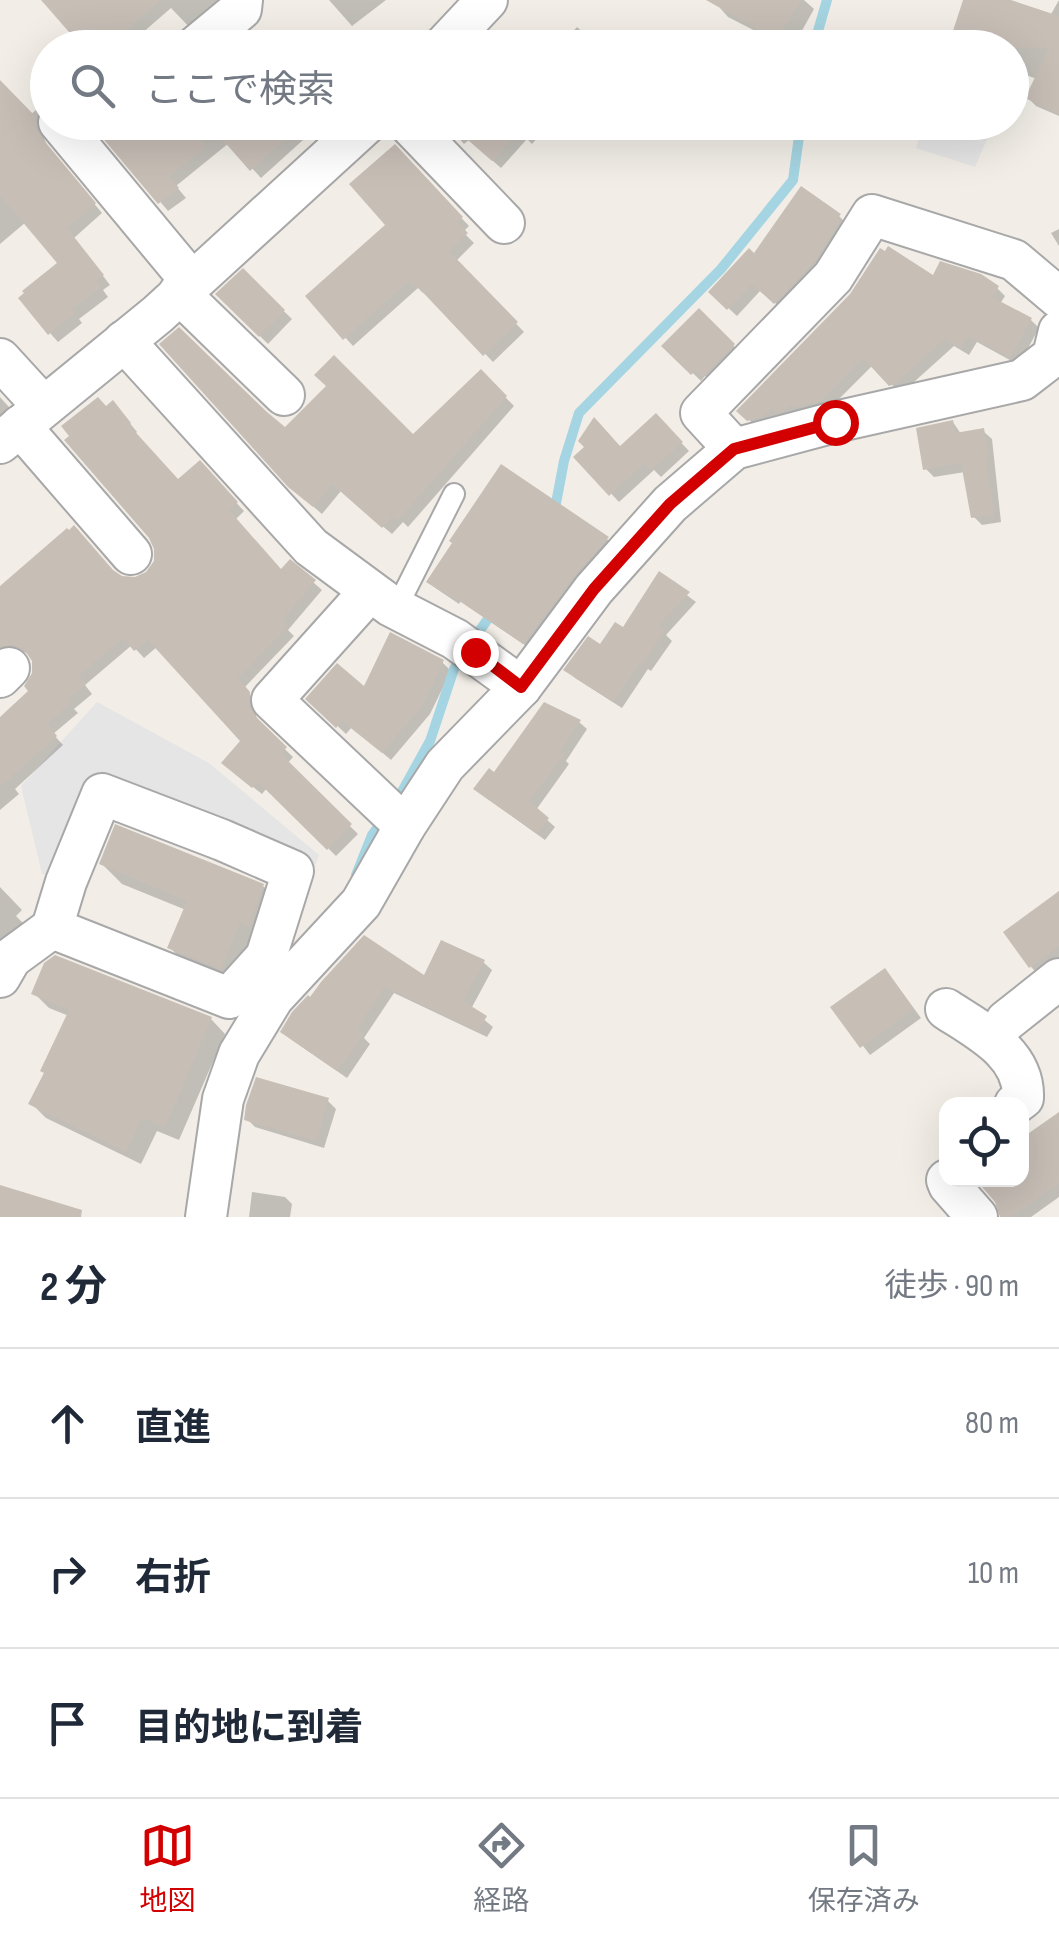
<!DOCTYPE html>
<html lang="ja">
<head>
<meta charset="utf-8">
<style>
	body { margin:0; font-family:"Sofia Sans Condensed","Noto Sans JP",sans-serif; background:#f6f6f7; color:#1f2937 }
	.controls { position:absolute; right:30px; bottom:30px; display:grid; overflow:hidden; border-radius:20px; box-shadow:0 10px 40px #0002 }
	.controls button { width:90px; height:90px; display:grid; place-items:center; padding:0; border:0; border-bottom:2px solid #e0e1e3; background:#fff; color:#1f2937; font:50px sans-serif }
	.stop { position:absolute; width:30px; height:30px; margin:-22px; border:8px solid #d20001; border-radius:50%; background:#fff }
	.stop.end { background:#d20001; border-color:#fff; box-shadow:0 2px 10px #0008 }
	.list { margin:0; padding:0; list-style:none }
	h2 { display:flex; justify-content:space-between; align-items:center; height:130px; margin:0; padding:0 40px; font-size:42px }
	h2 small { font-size:32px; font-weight:400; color:#747a83 }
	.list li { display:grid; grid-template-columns:65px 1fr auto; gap:30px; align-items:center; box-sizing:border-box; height:150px; padding:0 40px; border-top:2px solid #e0e1e3 }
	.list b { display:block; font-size:38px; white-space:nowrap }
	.list em { font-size:32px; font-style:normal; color:#747a83 }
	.icon { flex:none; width:55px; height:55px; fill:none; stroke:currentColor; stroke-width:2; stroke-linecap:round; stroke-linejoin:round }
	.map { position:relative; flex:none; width:1059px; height:1217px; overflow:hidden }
	.search { position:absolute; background:#fff; box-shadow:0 10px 40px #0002; left:30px; right:30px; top:30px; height:110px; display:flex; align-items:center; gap:25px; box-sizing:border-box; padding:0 35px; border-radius:55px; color:#747a83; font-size:38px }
	.sheet { height:580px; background:#fff }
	nav { display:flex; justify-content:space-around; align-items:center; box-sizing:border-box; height:140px; border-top:2px solid #e0e1e3; background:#fff; font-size:28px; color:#747a83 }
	nav a { display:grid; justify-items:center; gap:5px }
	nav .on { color:#d20001 }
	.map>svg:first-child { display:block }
	.parking { fill:#e5e5e5 }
	.shadow { fill:#0003 }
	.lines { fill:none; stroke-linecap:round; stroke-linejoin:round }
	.stream { stroke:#a5d5e2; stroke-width:10 }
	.building { fill:#c7beb6 }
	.service-casing { stroke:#a8a8a8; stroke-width:24 }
	.minor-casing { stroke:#a8a8a8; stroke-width:44 }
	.service { stroke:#fff; stroke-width:20 }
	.minor { stroke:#fff; stroke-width:40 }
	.route { stroke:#d20001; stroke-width:12 }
</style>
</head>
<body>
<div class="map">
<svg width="1059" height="1217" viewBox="0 0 1059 1217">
	<rect width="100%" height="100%" fill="#f2eee7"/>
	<g class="parking">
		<polygon points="924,123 924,122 994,123 975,167 916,148"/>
		<polygon points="97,702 209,763 319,855 312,874 99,784 59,876 42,874 21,786"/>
	</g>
	<g class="shadow">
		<polygon points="45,0 227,0 194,32 171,8 125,48 86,48"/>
		<polygon points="329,0 386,0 352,26"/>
		<polygon points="725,0 804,0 814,9 799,36 794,34 786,47 728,17 720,8"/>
		<polygon points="966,0 1003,0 1050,16 1059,0 1059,116 1036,106 1028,98 1037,79 1012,70 1012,48 960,48 952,39"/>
		<polygon points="577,27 601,48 558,48"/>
		<polygon points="0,84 30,115 48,100 48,120 44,124 44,138 48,148 102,213 74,238 110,285 103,290 108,297 79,319 82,323 58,342 50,333 61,264 26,222 0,244"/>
		<polygon points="93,122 127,122 136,135 151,122 305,122 313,131 261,178 229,143 176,186 186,198 168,211"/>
		<polygon points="444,122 551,122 532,144 527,139 501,168 469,140 464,144"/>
		<polygon points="632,122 662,122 650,137"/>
		<polygon points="395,148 469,226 463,232 474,243 456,261 524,332 493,362 425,291 423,293 418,288 353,346 308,297 389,225"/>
		<polygon points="802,190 839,216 847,224 846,231 783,310 761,290 737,316 711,292 754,256"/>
		<polygon points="1059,229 1059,246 1051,233"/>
		<polygon points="243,272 292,319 268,344 218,295"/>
		<polygon points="933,279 997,288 1005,296 1000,304 1031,320 1039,328 1019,365 977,342 969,355 954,346 904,391 899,392 873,365 830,408 787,420 781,414 770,424 757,428 740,410"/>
		<polygon points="699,312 742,354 713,383 705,376 701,381 665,346"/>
		<polygon points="481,372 514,406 408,527 403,522 392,534 341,491 322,514 300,495 286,430 329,387 413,437"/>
		<polygon points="0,397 16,415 0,426"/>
		<polygon points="106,409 121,412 137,432 135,434 178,482 199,463 244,511 235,520 281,572 290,562 322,590 288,630 294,636 244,688 257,703 256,716 262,727 293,757 287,764 358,834 336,856 267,788 262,794 233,771 243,741 158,646 144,658 132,645 85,685 92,694 74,709 78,713 53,734 63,745 15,789 19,794 0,810 0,720 32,691 35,662 30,655 24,652 11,653 0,660 0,590 114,573 121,578 135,580 147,574 156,562 157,550"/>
		<polygon points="656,416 689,451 661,477 654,470 619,502 577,457 621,449"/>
		<polygon points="953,422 961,434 983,431 992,439 1001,522 982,525 974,517 965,472 934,477 925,468"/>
		<polygon points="607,539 614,547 532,650 461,601 459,604 437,589 429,582"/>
		<polygon points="660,575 696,602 666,635 672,641 651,671 648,669 622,708 575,678 567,670 623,631"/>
		<polygon points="442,662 451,671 430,714 391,760 352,727 346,734 309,699 364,691"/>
		<polygon points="579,722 587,729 566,761 569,764 536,810 555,827 545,840 484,796"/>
		<polygon points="102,864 263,886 283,906 241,987 190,967 170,948 186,910 122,884"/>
		<polygon points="0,887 22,910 16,916 23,923 0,945"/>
		<polygon points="1059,897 1059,959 1038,974 1031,967"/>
		<polygon points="483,962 492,970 471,1009 493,1027 487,1037 394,993 364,1038 370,1044 347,1078 292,1040 308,999 425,979"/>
		<polygon points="893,980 921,1018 870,1055 834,1008"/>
		<polygon points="34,993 211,1019 225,1034 179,1140 157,1131 141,1164 46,1118 31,1103 69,1016 49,1008"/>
		<polygon points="327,1100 336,1109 324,1148 255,1127 247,1119"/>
		<polygon points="1039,1129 1059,1154 1059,1197 1031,1217 1006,1217 997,1200 980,1180 1022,1180 1022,1142"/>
		<polygon points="252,1192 285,1197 292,1204 290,1217 249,1217"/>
	</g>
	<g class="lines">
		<g class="stream">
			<polyline points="813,48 827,0"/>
			<polyline points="554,514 564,461 579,413 721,269 793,180 801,122"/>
			<polyline points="473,640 495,609"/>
			<polyline points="394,806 430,741 454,669 464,654"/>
			<polyline points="356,875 372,835 384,819"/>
		</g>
	</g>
	<g class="building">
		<polygon points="41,0 161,0 106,48 83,48"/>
		<polygon points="706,0 801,0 777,40"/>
		<polygon points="963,0 1011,0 1059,16 1059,114 1025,98 1049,48 971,48 950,40"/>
		<polygon points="0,80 36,117 36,127 41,137 96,203 67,228 104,275 96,280 101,287 72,309 75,313 48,335 18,298 24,293 22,291 57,263 0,195"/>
		<polygon points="185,122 206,147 170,176 179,188 158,204 90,123"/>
		<polygon points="207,122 304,122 250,171"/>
		<polygon points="440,122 527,122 492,161 460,133 454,137"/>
		<polygon points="395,144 463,217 457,222 468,233 449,251 518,322 483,356 415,284 413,286 409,281 343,340 305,296 385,225 349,184"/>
		<polygon points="801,186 841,214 837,219 840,221 814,262 774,304 752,284 727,310 708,292 749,248 754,253"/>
		<polygon points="888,246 933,275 940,261 981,274 999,286 992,297 1032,318 1010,358 968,336 960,349 944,339 895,384 889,386 863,358 821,401 794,408 790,405 784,411 777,413 771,408 762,417 747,421 736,411 850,294 880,248 885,251"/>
		<polygon points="243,268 285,310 259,337 215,294"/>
		<polygon points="699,308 735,344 703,377 696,370 691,375 661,346"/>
		<polygon points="179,327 267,412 285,427 326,386 314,375 334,355 413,434 481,369 507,396 398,520 393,516 382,528 332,484 313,507 288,487 159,344"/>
		<polygon points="98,397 106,406 113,400 131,423 129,425 178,479 200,460 238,502 229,510 281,569 290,559 316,580 282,620 288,626 238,678 250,692 249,706 255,716 287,747 281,754 352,824 327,850 258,782 252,788 221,763 240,741 148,640 134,651 123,638 78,676 86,684 68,699 71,703 47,724 57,736 0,787 0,717 28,691 24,686 32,673 32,661 25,651 14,645 0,647 0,586 67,528 69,530 74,525 113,570 122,576 135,577 146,572 154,561 154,549 149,538 64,440 69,436 61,426"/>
		<polygon points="656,413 683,442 651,470 644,463 609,496 573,457 584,447 578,441 594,417 620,446"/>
		<polygon points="953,420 955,433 984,428 989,459 986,459 994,515 971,518 961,463 923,470 916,428"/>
		<polygon points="501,464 609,537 575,575 523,644 452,596 451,598 426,582 452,543 449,541"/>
		<polygon points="659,571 690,592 658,626 665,631 642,665 639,663 613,702 563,670 588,636 600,644 615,622 623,627"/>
		<polygon points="390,632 444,660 423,705 382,753 342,721 336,728 305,699 337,663 364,686"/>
		<polygon points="544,702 581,720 560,752 564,755 529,801 549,818 537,834 473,789 489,768 494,772"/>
		<polygon points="115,824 264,884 249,927 240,923 221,969 167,948 187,901 99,864"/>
		<polygon points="1059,891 1059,946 1029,968 1003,932"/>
		<polygon points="364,935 424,975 441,940 485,960 463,1001 487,1016 478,1031 385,987 357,1029 364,1034 337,1071 280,1032 292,1012 308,995 310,997 321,982"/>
		<polygon points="55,955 212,1017 165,1127 142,1118 126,1152 28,1104 44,1073 40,1071 69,1010 31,994 44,963"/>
		<polygon points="885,968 914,1009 860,1048 830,1007"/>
		<polygon points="256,1077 329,1098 316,1141 244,1120 246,1105"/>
		<polygon points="1059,1112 1059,1184 1011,1217 1000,1217 995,1202 976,1180 1022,1180 1022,1138"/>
		<polygon points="0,1185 82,1210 81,1217 0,1217"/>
	</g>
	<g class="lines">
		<g class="service-casing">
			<polyline id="service" points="396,609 454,494"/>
		</g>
		<g class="minor-casing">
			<g id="minor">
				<polyline points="194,48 241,9 242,0"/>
				<polyline points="442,48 487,0"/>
				<polyline points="59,122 191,281"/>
				<polyline points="407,122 504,223"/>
				<polyline points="179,293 284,395"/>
				<polyline points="124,341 311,547 391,606 455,639 521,687"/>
				<polyline points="0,359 43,406"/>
				<polyline points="20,426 131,554"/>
				<polyline points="0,443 158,314 368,122"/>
				<polyline points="734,449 701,413 833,277 872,215 1014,260 1059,298"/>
				<polyline points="370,591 272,700 405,826"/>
				<polyline points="0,677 9,668"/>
				<polygon points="102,794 222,840 293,871 266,957 229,998 52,928 66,882"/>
				<polyline points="0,977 11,958 52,928"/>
				<path d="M946,1009C978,1030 1025,1053 1023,1098L1015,1104"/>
				<polyline points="1006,1021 1059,979"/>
				<polyline points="947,1180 949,1185 977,1217"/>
				<polyline points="206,1217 223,1099 239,1054 273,998 361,903 405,826 445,765 521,687 594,589 670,504 734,449 835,422 1022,380 1053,356 1059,331"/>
			</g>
		</g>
		<use href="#service" class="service"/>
		<use href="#minor" class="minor"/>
	</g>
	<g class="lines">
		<polyline class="route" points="475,652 521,687 594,589 670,504 734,449 835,422"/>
	</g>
</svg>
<div class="controls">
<button><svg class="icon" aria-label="locate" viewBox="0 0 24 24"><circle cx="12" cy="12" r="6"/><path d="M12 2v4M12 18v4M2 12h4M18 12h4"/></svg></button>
</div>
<div class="stop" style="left:835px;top:422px"></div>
<div class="stop end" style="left:475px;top:652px"></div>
<div class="search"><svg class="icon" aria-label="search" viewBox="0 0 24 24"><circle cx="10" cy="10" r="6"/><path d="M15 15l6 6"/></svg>ここで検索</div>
</div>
<section class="sheet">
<h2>2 分<small>徒歩 · 90 m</small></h2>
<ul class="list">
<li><svg class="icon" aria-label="ahead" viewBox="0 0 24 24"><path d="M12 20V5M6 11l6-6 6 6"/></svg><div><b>直進</b></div><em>80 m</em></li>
<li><svg class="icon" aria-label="right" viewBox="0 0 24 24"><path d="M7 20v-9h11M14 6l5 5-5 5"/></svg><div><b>右折</b></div><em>10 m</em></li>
<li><svg class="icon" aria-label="arrive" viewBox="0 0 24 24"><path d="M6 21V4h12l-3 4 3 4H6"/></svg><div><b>目的地に到着</b></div></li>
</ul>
</section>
<nav>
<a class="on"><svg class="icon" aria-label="map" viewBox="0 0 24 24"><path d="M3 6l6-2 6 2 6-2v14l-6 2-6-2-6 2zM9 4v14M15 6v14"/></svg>地図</a>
<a><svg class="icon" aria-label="directions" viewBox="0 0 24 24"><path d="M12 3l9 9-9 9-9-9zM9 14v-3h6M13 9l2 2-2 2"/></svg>経路</a>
<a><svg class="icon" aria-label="saved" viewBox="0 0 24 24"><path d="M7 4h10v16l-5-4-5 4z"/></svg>保存済み</a>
</nav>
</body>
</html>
